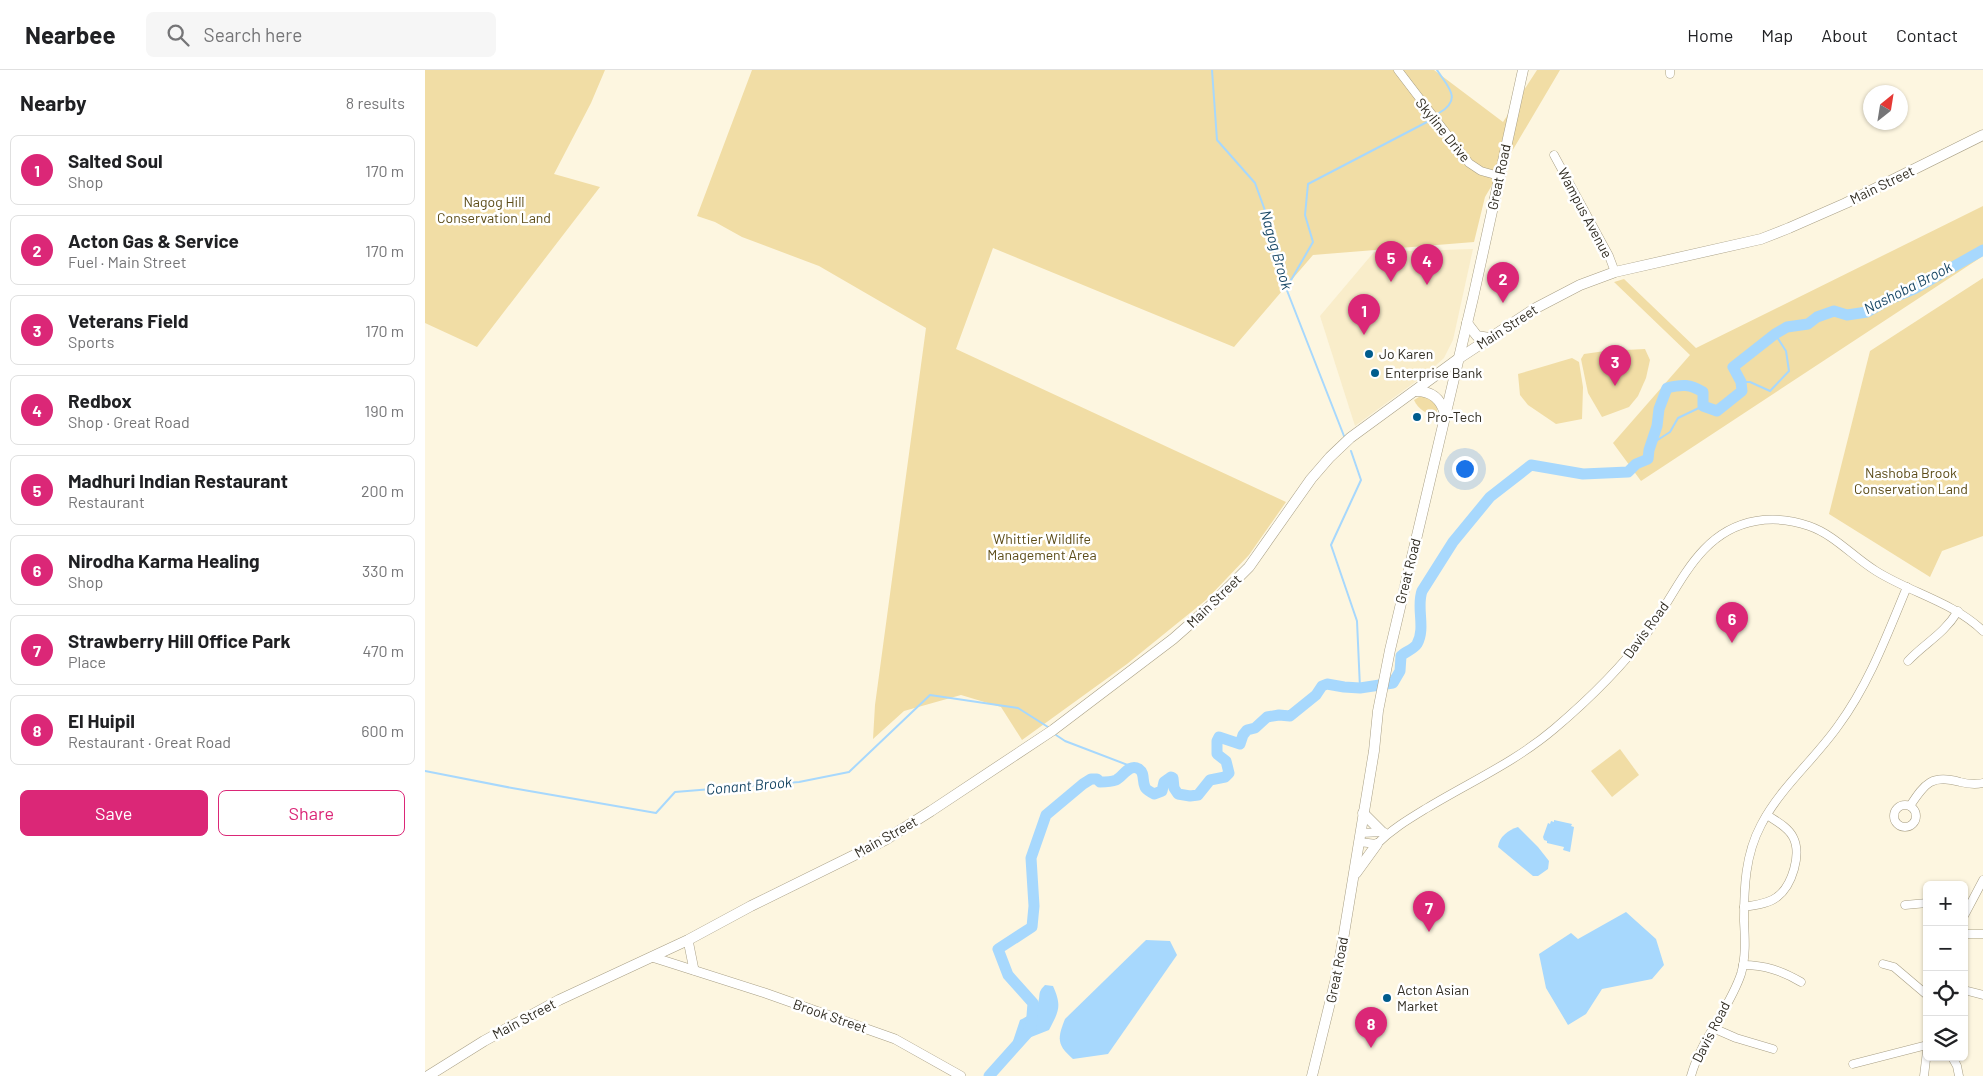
<!DOCTYPE html>
<html lang="en">
<head>
<meta charset="utf-8">
<style>
	body { margin:0; font-family:Barlow,sans-serif; background:#f6f6f6; color:#202124 }
	.controls { position:absolute; right:15px; bottom:15px; display:grid; overflow:hidden; border-radius:8px; box-shadow:0 1px 4px #0004 }
	.controls button { width:45px; height:45px; display:grid; place-items:center; padding:0; border:0; border-bottom:1px solid #e0e0e0; background:#fff; color:#202124; font:25px sans-serif }
	.compass { position:absolute; left:1438px; top:15px; width:45px; height:45px; border-radius:50%; background:#fff; box-shadow:0 1px 4px #0004; rotate:30deg }
	.you { position:absolute; left:1039px; top:398px; width:18px; height:18px; margin:-12px; border:4px solid #fff; border-radius:50%; background:#1a73e8; box-shadow:0 0 0 8px #1a73e833 }
	.badge { display:grid; place-items:center; width:32px; height:32px; border-radius:50%; background:#db2777; color:#fff; font-size:16px; font-weight:700 }
	.pin { position:absolute; translate:-50% -41px; filter:drop-shadow(0 1px 2px #0008) }
	.pin::after { content:''; position:absolute; top:26px; width:18px; height:15px; background:inherit; clip-path:polygon(0 0,100% 0,50% 100%) }
	.list { margin:0; padding:0; list-style:none }
	h2 { display:flex; justify-content:space-between; align-items:center; height:65px; margin:0; padding:0 20px; font-size:21px }
	h2 small { font-size:16px; font-weight:400; color:#757577 }
	.list li { display:grid; grid-template-columns:32px 1fr auto; gap:15px; align-items:center; box-sizing:border-box; height:70px; margin:0 10px 10px; padding:0 10px; border:1px solid #e0e0e0; border-radius:8px }
	.list b { display:block; font-size:19px; white-space:nowrap }
	.list p { margin:0; font-size:16px; white-space:nowrap; color:#757577 }
	.list em { font-size:16px; font-style:normal; color:#757577 }
	.actions { display:flex; gap:10px; padding:15px 20px }
	.actions a { flex:1; padding:11px 0; border:1px solid #db2777; border-radius:8px; text-align:center; font-size:18px; color:#db2777 }
	.actions .main { background:#db2777; color:#fff }
	.icon { flex:none; width:28px; height:28px; fill:none; stroke:currentColor; stroke-width:2; stroke-linecap:round; stroke-linejoin:round }
	.map { position:relative; flex:none; width:1558px; height:1006px; overflow:hidden }
	header { display:flex; align-items:center; gap:30px; box-sizing:border-box; height:70px; padding:0 25px; background:#fff; border-bottom:1px solid #e0e0e0 }
	header strong { font-size:24px }
	nav { display:flex; gap:28px; margin-inline-start:auto; font-size:18px }
	.search { width:350px; height:45px; background:#f6f6f6; display:flex; align-items:center; gap:12px; box-sizing:border-box; padding:0 18px; border-radius:8px; color:#757577; font-size:19px }
	main { display:flex }
	aside { flex:1; background:#fff }
	.map>svg:first-child { display:block }
	.built { fill:#f9edca }
	.green { fill:#f1dda5 }
	.water { fill:#a7d8fd }
	.lines { fill:none; stroke-linecap:round; stroke-linejoin:round }
	.stream { stroke:#a7d8fd; stroke-width:2 }
	.river { stroke:#a7d8fd; stroke-width:11 }
	.minor-casing { stroke:#a89f85; stroke-width:9 }
	.tertiary-casing { stroke:#a89f85; stroke-width:10 }
	.secondary-casing { stroke:#a89f85; stroke-width:11 }
	.minor { stroke:#fff; stroke-width:8 }
	.tertiary { stroke:#fff; stroke-width:9 }
	.secondary { stroke:#fff; stroke-width:10 }
	.poi-dot { fill:#005c8d; stroke:#fff; stroke-width:2 }
	.labels { text-anchor:middle; stroke-width:5; stroke-linejoin:round; paint-order:stroke }
	.street-label { font-size:14px; fill:#302c22; stroke:#fff }
	.park-label { font-size:14px; fill:#5c4c18; stroke:#fff }
	.poi-label { font-size:14px; fill:#302c22; stroke:#fff; text-anchor:start }
	.water-label { font-size:15px; font-style:italic; fill:#184765; stroke:#fff }
</style>
</head>
<body>
<header>
<strong>Nearbee</strong>
<div class="search"><svg class="icon" aria-label="search" viewBox="0 0 24 24"><circle cx="10" cy="10" r="6"/><path d="M15 15l6 6"/></svg>Search here</div>
<nav><a>Home</a><a>Map</a><a>About</a><a>Contact</a></nav>
</header>
<main>
<aside>
<h2>Nearby<small>8 results</small></h2>
<ul class="list">
<li><span class="badge">1</span><div><b>Salted Soul</b><p>Shop</p></div><em>170 m</em></li>
<li><span class="badge">2</span><div><b>Acton Gas &amp; Service</b><p>Fuel · Main Street</p></div><em>170 m</em></li>
<li><span class="badge">3</span><div><b>Veterans Field</b><p>Sports</p></div><em>170 m</em></li>
<li><span class="badge">4</span><div><b>Redbox</b><p>Shop · Great Road</p></div><em>190 m</em></li>
<li><span class="badge">5</span><div><b>Madhuri Indian Restaurant</b><p>Restaurant</p></div><em>200 m</em></li>
<li><span class="badge">6</span><div><b>Nirodha Karma Healing</b><p>Shop</p></div><em>330 m</em></li>
<li><span class="badge">7</span><div><b>Strawberry Hill Office Park</b><p>Place</p></div><em>470 m</em></li>
<li><span class="badge">8</span><div><b>El Huipil</b><p>Restaurant · Great Road</p></div><em>600 m</em></li>
</ul>
<div class="actions"><a class="main">Save</a><a>Share</a></div>
</aside>
<div class="map">
<svg width="1558" height="1006" viewBox="0 0 1558 1006">
	<rect width="100%" height="100%" fill="#fdf6e0"/>
	<polygon class="built" points="1048,179 1028,270 1019,288 1001,304 930,356 895,246 949,182"/>
	<g class="green">
		<polygon points="0,0 180,0 166,33 129,104 175,117 52,277 0,253"/>
		<polygon points="327,0 1009,0 1078,52 1112,0 1135,0 1060,127 1049,172 888,185 809,277 568,178 531,279 861,432 824,485 781,530 702,594 597,670 576,637 536,625 479,641 448,669 450,635 501,258 394,196 317,167 290,152 272,146"/>
		<polygon points="1558,136 1558,186 1216,411 1188,373 1265,285 1189,212 1199,209 1271,278"/>
		<polygon points="1558,208 1558,466 1517,481 1505,507 1404,444 1445,281"/>
		<polygon points="1220,279 1225,290 1221,308 1213,326 1204,337 1177,347 1163,323 1156,289 1159,284 1180,281"/>
		<polygon points="1147,288 1154,292 1158,317 1157,349 1131,354 1103,335 1095,325 1093,304"/>
		<path d="M994,327H1002L1012,335V346C1002,345 993,339 989,330Z"/>
		<polygon points="1195,679 1214,705 1187,727 1166,701"/>
	</g>
	<g class="water">
		<polygon points="1129,750 1147,754 1146,756 1149,757 1145,782 1138,780 1139,777 1122,773 1122,771 1119,770 1118,767 1123,753 1125,754 1126,751 1129,752"/>
		<path d="M1093,757L1113,777L1124,791L1123,799L1113,806H1108L1073,777C1074,767 1083,760 1093,757Z"/>
		<polygon points="1201,842 1231,869 1239,895 1227,909 1177,919 1161,944 1143,955 1121,918 1114,884 1146,863 1153,869"/>
		<path d="M721,870L745,871L752,885L683,984L648,989C632,975 632,969 640,949Z"/>
		<path d="M620,915L628,916C637,936 634,941 624,960L591,973L588,971L595,950C602,947 610,941 613,933C616,924 612,923 620,915Z"/>
	</g>
	<g class="lines">
		<g class="stream">
			<polyline points="787,0 792,70 830,113 846,157 852,195 919,366"/>
			<path d="M1012,0C1023,17 1038,29 1014,43"/>
			<polyline points="862,217 888,172 880,145 883,114 1002,52"/>
			<polyline points="1316,312 1325,312 1345,321 1364,301 1361,281 1350,264"/>
			<polyline points="1228,373 1245,362 1253,348 1278,336"/>
			<polyline points="926,381 936,410 906,475 932,551 935,618"/>
			<polyline points="631,665 640,671 708,697"/>
			<polyline points="0,701 87,718 231,743 250,722 374,712 424,702 505,625 593,638 623,657"/>
		</g>
		<path class="river" d="M564,1006L606,959L608,933L583,905L573,879L607,857L609,836L606,788L621,745L658,714L666,709H672L675,712C680,712 686,712 691,710C698,707 704,693 714,699C720,703 717,711 720,717C721,720 726,722 729,724L737,721L739,712L746,707L748,708L749,718L753,724L765,726L773,725L785,710L800,707L804,703L801,691L792,684V671L794,667L815,674L818,665L822,660L830,658L842,647L854,645L865,646L891,625L897,616L902,614L919,617L935,618L968,613L975,601L976,586C980,582 989,579 992,574C1001,558 991,537 997,521L1028,472L1065,427L1106,395L1158,404L1203,402L1211,394L1223,389L1224,380L1232,356L1234,339L1242,318C1257,314 1265,314 1278,322V336L1292,341L1317,321L1316,312L1308,297L1350,264L1362,257L1383,254L1392,247L1409,241L1422,245L1442,242L1465,229L1489,219L1558,180"/>
		<g class="minor-casing">
			<g id="minor">
				<polyline points="973,0 1044,93 1056,101 1074,106"/>
				<polyline points="1245,4 1245,0"/>
				<polyline points="1129,85 1184,186 1190,202"/>
				<path d="M1483,591C1501,572 1518,565 1533,541"/>
				<circle cx="1480" cy="746" r="11"/>
				<path d="M1485,736C1500,713 1507,704 1535,712C1543,714 1550,715 1558,713"/>
				<polyline points="936,763 959,762"/>
				<path d="M934,772L952,774C967,759 984,749 1002,738C1045,712 1090,692 1129,659C1162,631 1196,598 1222,563C1254,520 1272,461 1331,451C1349,448 1367,450 1384,456C1410,465 1428,487 1451,501C1486,523 1528,532 1558,561"/>
				<polyline points="1480,835 1502,833"/>
				<path d="M1319,837C1330,835 1343,834 1352,827C1367,816 1377,784 1368,767C1363,757 1351,751 1342,745"/>
				<polyline points="1539,846 1558,810"/>
				<polyline points="1539,864 1558,864"/>
				<polyline points="1458,894 1469,897 1502,925"/>
				<path d="M1318,895C1340,895 1357,901 1376,912"/>
				<polyline points="1539,920 1558,925"/>
				<polyline points="1288,958 1311,968 1348,979"/>
				<polyline points="1527,987 1532,996 1534,1006"/>
				<polyline points="1428,994 1502,975"/>
				<path d="M1266,1006C1276,969 1304,940 1316,904C1321,887 1320,869 1319,851C1319,818 1320,785 1336,755C1355,718 1389,690 1413,656C1444,614 1462,565 1482,517"/>
				<polyline points="1499,1006 1502,981"/>
			</g>
		</g>
		<g class="tertiary-casing">
			<g id="tertiary">
				<polyline points="263,870 269,900"/>
				<polyline points="227,887 340,923 470,969 536,1006"/>
			</g>
		</g>
		<g class="secondary-casing">
			<g id="secondary">
				<polyline points="1042,253 1052,266 1064,268"/>
				<path d="M991,321C1007,321 1016,329 1020,344"/>
				<polyline points="938,743 956,761"/>
				<polyline points="931,803 952,774"/>
				<polyline points="3,1006 59,971 134,930 263,870 326,836 460,770 506,741 628,660 748,569 781,540 824,497 886,409 905,387 925,368 1033,289 1109,239 1155,215 1190,202 1336,169 1364,158 1421,133 1558,65"/>
				<polyline points="887,1006 913,900 949,681 953,641 965,580 1048,228 1098,0"/>
			</g>
		</g>
		<use href="#minor" class="minor"/>
		<use href="#tertiary" class="tertiary"/>
		<use href="#secondary" class="secondary"/>
	</g>
	<g class="poi-dot">
		<circle cx="944" cy="284" r="5"/>
		<circle cx="950" cy="303" r="5"/>
		<circle cx="992" cy="347" r="5"/>
		<circle cx="962" cy="928" r="5"/>
	</g>
	<g class="labels">
		<g class="street-label">
			<text transform="translate(1018 60) rotate(51)" y="5">Skyline Drive</text>
			<text transform="translate(1074 107) rotate(-78)" y="5">Great Road</text>
			<text transform="translate(1457 115) rotate(-26)" y="5">Main Street</text>
			<text transform="translate(1160 143) rotate(62)" y="5">Wampus Avenue</text>
			<text transform="translate(1082 257) rotate(-33)" y="5">Main Street</text>
			<text transform="translate(983 501) rotate(-76)" y="5">Great Road</text>
			<text transform="translate(789 531) rotate(-44)" y="5">Main Street</text>
			<text transform="translate(1221 560) rotate(-54)" y="5">Davis Road</text>
			<text transform="translate(461 767) rotate(-29)" y="5">Main Street</text>
			<text transform="translate(912 900) rotate(-79)" y="5">Great Road</text>
			<text transform="translate(405 946) rotate(19)" y="5">Brook Street</text>
			<text transform="translate(99 949) rotate(-28)" y="5">Main Street</text>
			<text transform="translate(1286 962) rotate(-63)" y="5">Davis Road</text>
		</g>
		<g class="park-label">
			<text x="69" y="137">Nagog Hill<tspan x="69" dy="16">Conservation Land</tspan></text>
			<text x="1486" y="408">Nashoba Brook<tspan x="1486" dy="16">Conservation Land</tspan></text>
			<text x="617" y="474">Whittier Wildlife<tspan x="617" dy="16">Management Area</tspan></text>
		</g>
		<g class="poi-label">
			<text x="954" y="289">Jo Karen</text>
			<text x="960" y="308">Enterprise Bank</text>
			<text x="1002" y="352">Pro-Tech</text>
			<text x="972" y="925">Acton Asian<tspan x="972" dy="16">Market</tspan></text>
		</g>
		<g class="water-label">
			<text transform="translate(851 180) rotate(74)" y="5">Nagog Brook</text>
			<text transform="translate(1483 218) rotate(-27)" y="5">Nashoba Brook</text>
			<text transform="translate(324 716) rotate(-5)" y="5">Conant Brook</text>
		</g>
	</g>
</svg>
<div class="controls">
<button>+</button>
<button>−</button>
<button><svg class="icon" aria-label="locate" viewBox="0 0 24 24"><circle cx="12" cy="12" r="6"/><path d="M12 2v4M12 18v4M2 12h4M18 12h4"/></svg></button>
<button><svg class="icon" aria-label="layers" viewBox="0 0 24 24"><path d="M12 4l9 5-9 5-9-5zM3 14l9 5 9-5"/></svg></button>
</div>
<svg class="compass" viewBox="-18 -18 36 36"><path d="M0-13l5 13h-10z" fill="#e53935"/><path d="M0 13l5-13h-10z" fill="#757577"/></svg>
<div class="you"></div>
<div class="pin badge" style="left:939px;top:265px">1</div>
<div class="pin badge" style="left:1078px;top:233px">2</div>
<div class="pin badge" style="left:1190px;top:316px">3</div>
<div class="pin badge" style="left:1002px;top:215px">4</div>
<div class="pin badge" style="left:966px;top:212px">5</div>
<div class="pin badge" style="left:1307px;top:573px">6</div>
<div class="pin badge" style="left:1004px;top:862px">7</div>
<div class="pin badge" style="left:946px;top:978px">8</div>
</div>
</main>
</body>
</html>
